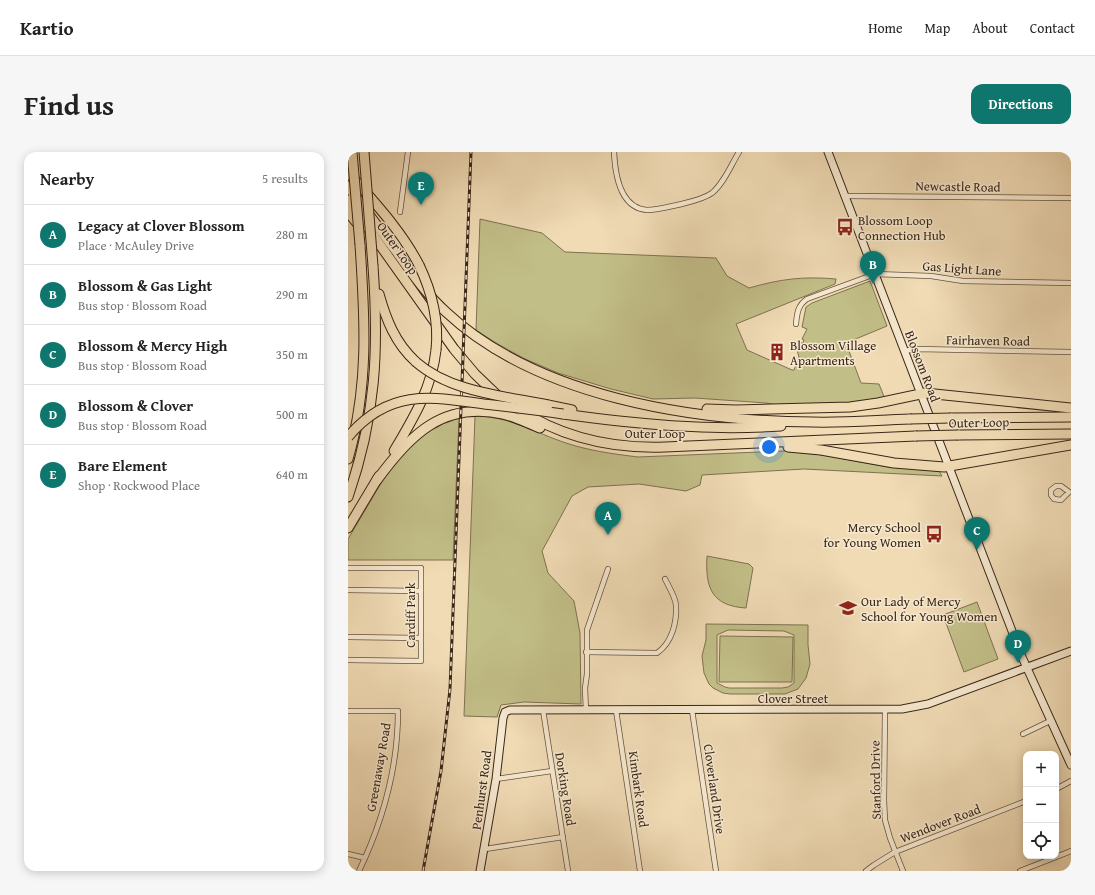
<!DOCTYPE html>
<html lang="en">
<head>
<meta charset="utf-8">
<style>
	body { margin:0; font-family:"Gentium Book Plus",serif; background:#f6f6f6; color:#222 }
	.controls { position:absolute; right:12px; bottom:12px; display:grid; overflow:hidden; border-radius:8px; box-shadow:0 2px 10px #0003 }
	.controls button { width:36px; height:36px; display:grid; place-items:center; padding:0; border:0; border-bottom:1px solid #e0e0e0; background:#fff; color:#222; font:20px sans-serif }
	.you { position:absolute; left:421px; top:295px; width:14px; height:14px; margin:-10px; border:3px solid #fff; border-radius:50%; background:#1a73e8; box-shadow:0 0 0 6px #1a73e833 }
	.badge { display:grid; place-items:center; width:26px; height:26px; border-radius:50%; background:#0f766e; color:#fff; font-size:13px; font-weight:700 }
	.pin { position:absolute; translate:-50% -33px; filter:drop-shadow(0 1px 2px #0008) }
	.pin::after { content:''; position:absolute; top:21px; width:14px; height:12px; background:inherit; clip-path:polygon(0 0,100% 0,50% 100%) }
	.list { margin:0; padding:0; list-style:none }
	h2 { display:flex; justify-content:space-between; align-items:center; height:52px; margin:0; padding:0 16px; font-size:17px }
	h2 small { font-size:13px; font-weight:400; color:#767676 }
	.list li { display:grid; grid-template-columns:26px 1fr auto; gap:12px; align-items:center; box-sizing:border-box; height:60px; padding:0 16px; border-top:1px solid #e0e0e0 }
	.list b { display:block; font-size:15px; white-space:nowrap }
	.list p { margin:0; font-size:13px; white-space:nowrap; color:#767676 }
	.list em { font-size:13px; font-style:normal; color:#767676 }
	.icon { flex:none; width:22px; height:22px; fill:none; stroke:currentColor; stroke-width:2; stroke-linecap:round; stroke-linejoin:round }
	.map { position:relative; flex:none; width:723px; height:719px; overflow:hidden; border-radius:12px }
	header { display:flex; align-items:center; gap:24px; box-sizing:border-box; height:56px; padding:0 20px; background:#fff; border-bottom:1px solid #e0e0e0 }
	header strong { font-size:19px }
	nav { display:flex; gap:22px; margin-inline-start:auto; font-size:14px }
	.intro { display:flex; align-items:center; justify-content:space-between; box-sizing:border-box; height:96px; padding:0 24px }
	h1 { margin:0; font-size:28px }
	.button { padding:10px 18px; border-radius:12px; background:#0f766e; color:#fff; font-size:14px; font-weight:700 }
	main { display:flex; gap:24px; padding:0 24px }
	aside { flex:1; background:#fff; border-radius:12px; box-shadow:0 2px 10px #0003 }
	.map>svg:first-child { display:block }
	.green { fill:#c2be88; stroke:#7e724f; fill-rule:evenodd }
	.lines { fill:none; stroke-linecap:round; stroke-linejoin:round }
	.street-casing { stroke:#68533e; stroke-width:6 }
	.secondary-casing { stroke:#3a2616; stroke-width:9 }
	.highway-casing { stroke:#3a2616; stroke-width:11 }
	.street { stroke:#f5e8cf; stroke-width:4.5 }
	.secondary { stroke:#f5e8cf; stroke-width:7 }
	.highway { stroke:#f0dbb5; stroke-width:9 }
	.rail-casing { stroke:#3a2616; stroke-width:3 }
	.rail { stroke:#f5e8cf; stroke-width:1.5; stroke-dasharray:4.5; stroke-linecap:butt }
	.highway-bridge-casing { stroke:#3a2616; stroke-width:11; stroke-linecap:butt }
	.highway-bridge { stroke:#f0dbb5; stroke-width:9 }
	.labels { text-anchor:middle; stroke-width:3; stroke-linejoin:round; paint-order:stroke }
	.street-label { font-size:13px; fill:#3a2616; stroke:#f5e8cf }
	.poi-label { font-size:13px; fill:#3a2616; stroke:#f5e8cf; text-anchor:start }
</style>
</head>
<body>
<header>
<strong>Kartio</strong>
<nav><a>Home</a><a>Map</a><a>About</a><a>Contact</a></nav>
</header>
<div class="intro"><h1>Find us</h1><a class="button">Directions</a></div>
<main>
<aside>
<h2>Nearby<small>5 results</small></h2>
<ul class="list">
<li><span class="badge">A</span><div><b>Legacy at Clover Blossom</b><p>Place · McAuley Drive</p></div><em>280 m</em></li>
<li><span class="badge">B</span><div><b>Blossom &amp; Gas Light</b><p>Bus stop · Blossom Road</p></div><em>290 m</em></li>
<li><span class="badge">C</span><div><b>Blossom &amp; Mercy High</b><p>Bus stop · Blossom Road</p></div><em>350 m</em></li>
<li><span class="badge">D</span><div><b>Blossom &amp; Clover</b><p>Bus stop · Blossom Road</p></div><em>500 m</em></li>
<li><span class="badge">E</span><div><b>Bare Element</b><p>Shop · Rockwood Place</p></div><em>640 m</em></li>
</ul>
</aside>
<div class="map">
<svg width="723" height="719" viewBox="0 0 723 719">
	<rect width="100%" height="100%" fill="#f0dbb5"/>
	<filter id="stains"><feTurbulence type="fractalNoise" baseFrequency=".005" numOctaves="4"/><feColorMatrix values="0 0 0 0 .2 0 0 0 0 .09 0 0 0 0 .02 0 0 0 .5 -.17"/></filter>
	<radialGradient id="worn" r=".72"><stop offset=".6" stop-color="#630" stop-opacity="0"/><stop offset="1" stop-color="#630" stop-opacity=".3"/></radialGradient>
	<g class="green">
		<path d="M132,67L194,81L217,100L368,106L379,124L401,136C432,127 456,124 488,127L487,132L388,172L399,198L444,218H446L451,205L449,198L453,191H455L456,188L454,187L459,177L454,175L458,155L464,151L522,129L539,174L498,191L513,231L531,232L537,247L523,250L434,254L418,251L347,246L305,247L263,237L210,221L175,206L148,191L128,178Z"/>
		<path d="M127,264C160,264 188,281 218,291C242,299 266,302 290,305L436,299L475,303L540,315L591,319L594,324L456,317L354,323L352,333L338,339L291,332L240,335L224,344L194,399L200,421L226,449L232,481L233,552L176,550L153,553L149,565L116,564Z"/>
		<polygon points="111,266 105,408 0,408 0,387 35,328 54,301 79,279 93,271"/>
		<path d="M359,404L401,412L405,416L398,456C364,454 357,436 359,404Z"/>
		<polygon points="629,450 650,507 616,520 595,463"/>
		<path d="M358,472L460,473V493L462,512L458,526L450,537L437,542H382L375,541L365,536L361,532L356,521L354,504L358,488ZM380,478L436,479L446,483V531L440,535L434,536H381L377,535L369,531V483Z"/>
		<polygon points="372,484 445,485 444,530 371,530"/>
	</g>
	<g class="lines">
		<g class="street-casing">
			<g id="street">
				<path d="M266,0C267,21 272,56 299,58C309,58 320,55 329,53C341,50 354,48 364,41C376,31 383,13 391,0"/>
				<polyline points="497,44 723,46"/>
				<polyline points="52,60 60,0"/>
				<path d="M448,172C449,161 450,153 459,147L527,122L583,124L615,129L723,131"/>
				<polyline points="556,199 569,197 723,200"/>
				<polygon points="708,334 713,334 721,340 713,348 706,347 703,343 703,338"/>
				<polyline points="0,416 73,416 73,509 0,508"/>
				<polyline points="0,438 73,439"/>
				<polyline points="0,485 72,486"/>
				<path d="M238,500L309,501C324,491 329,470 328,453C327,444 321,435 317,427"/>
				<polyline points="195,558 220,719"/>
				<polyline points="268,558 292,719"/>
				<polyline points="344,558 368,719"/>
				<polyline points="537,558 536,649 537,668 542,686 555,719"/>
				<path d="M0,559H50C50,614 35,669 11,719"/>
				<polyline points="238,559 237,536 239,522 239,478 260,417"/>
				<polyline points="675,582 702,569"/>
				<polyline points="148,627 204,619"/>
				<polyline points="708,637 723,629"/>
				<polyline points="137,697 215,685"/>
				<polyline points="0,702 17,706"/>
				<polyline points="518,719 526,713 547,700 678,649"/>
				<polyline points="672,719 723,699"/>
			</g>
		</g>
		<g class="secondary-casing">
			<g id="secondary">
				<polyline points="480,0 674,505 723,613"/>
				<polyline points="132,719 148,627 155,566 157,560 162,558 554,557 580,552 723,499"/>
			</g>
		</g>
		<g class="highway-casing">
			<g id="highway">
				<path d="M0,20C26,50 53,78 71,113"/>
				<path d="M0,34C16,56 32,78 48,99C63,120 78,142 98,160C189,245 344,269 464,270C497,271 529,268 562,267"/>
				<polyline points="0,48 106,197 127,222 151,245"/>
				<polyline points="0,60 13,76"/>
				<path d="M31,142C38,167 47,191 68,210"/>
				<polyline points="200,253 224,258"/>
				<path d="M167,255C212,285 263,297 317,295L568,284"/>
				<polyline points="359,257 388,258 502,255 530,251 577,241 723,256"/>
				<path d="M215,262C288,272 359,279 433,274"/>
				<polyline points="603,266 723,265"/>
				<polyline points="610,283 723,282"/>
				<polyline points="440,295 473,298 546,311 596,315 723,293"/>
				<path d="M46,299C65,267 84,236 88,198"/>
				<path d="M0,307C21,234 17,168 12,93"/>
				<path d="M29,328C61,284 94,249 155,262C168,265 179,271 192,276"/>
				<path d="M0,345C28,264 31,198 25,114"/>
				<polyline points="0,376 31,324"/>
			</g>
		</g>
		<use href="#street" class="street"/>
		<use href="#secondary" class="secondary"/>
		<use href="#highway" class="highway"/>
		<g class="rail-casing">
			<polyline id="rail" points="75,719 93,619 102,537 123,0"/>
		</g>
		<use href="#rail" class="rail"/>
		<g class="highway-bridge-casing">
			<g id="highway-bridge">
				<polyline points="4,0 12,93"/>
				<polyline points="16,0 25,114"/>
				<path d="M71,113C84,140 91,169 88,198"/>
				<path d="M68,210C102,240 156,244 200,253"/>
				<polyline points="562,267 603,266"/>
				<polyline points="568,284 610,283"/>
				<path d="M0,285C40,237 82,244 136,252C163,255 189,258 215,262"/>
			</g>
		</g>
		<use href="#highway-bridge" class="highway-bridge"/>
	</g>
	<defs>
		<g id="bus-bare" transform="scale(1.38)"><path d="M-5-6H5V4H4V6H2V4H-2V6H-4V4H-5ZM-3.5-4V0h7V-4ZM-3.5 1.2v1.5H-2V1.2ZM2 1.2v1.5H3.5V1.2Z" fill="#8f2418" stroke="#f5e8cf" stroke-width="2.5" paint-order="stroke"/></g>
		<g id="building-bare" transform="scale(1.38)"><path d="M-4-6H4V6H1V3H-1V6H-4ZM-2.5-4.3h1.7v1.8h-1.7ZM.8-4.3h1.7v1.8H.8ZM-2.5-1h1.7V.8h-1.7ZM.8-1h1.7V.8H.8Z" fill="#8f2418" stroke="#f5e8cf" stroke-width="2.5" paint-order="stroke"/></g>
		<g id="school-bare" transform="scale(1.38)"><path d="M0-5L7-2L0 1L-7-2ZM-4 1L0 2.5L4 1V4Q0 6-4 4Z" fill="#8f2418" stroke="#f5e8cf" stroke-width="2.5" paint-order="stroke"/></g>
	</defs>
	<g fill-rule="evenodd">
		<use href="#bus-bare" x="497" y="75"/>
		<use href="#building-bare" x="429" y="200"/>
		<use href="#bus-bare" x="586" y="382"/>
		<use href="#school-bare" x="500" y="456"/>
	</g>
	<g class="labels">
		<g class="street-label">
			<text transform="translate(610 34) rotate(1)" y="5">Newcastle Road</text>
			<text transform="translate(50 96) rotate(55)" y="5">Outer Loop</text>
			<text transform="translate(614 116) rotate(4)" y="5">Gas Light Lane</text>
			<text transform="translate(640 188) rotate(1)" y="5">Fairhaven Road</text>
			<text transform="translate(575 214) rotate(69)" y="5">Blossom Road</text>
			<text transform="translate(631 270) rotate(-1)" y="5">Outer Loop</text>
			<text x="307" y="286">Outer Loop</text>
			<text transform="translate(62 463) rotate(-90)" y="5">Cardiff Park</text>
			<text x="445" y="551">Clover Street</text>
			<text transform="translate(30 615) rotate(-80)" y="5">Greenaway Road</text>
			<text transform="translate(527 628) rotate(-91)" y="5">Stanford Drive</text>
			<text transform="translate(218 637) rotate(81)" y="5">Dorking Road</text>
			<text transform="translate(291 637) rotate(82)" y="5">Kimbark Road</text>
			<text transform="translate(367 637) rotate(82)" y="5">Cloverland Drive</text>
			<text transform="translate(133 638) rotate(-82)" y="5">Penhurst Road</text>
			<text transform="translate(592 671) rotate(-21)" y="5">Wendover Road</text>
		</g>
		<g class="poi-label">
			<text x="510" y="73">Blossom Loop<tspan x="510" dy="15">Connection Hub</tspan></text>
			<text x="442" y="198">Blossom Village<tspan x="442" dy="15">Apartments</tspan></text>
			<text x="573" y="380" text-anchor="end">Mercy School<tspan x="573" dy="15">for Young Women</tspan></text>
			<text x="513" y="454">Our Lady of Mercy<tspan x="513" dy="15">School for Young Women</tspan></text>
		</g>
	</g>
	<rect width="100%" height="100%" filter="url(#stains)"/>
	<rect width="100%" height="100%" fill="url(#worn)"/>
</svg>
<div class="controls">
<button>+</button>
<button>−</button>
<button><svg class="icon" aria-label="locate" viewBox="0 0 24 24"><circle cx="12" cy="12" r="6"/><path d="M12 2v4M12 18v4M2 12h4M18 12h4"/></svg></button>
</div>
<div class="you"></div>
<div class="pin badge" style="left:260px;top:383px">A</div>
<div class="pin badge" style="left:525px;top:132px">B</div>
<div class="pin badge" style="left:629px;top:398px">C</div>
<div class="pin badge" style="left:670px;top:511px">D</div>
<div class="pin badge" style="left:73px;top:53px">E</div>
</div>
</main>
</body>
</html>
